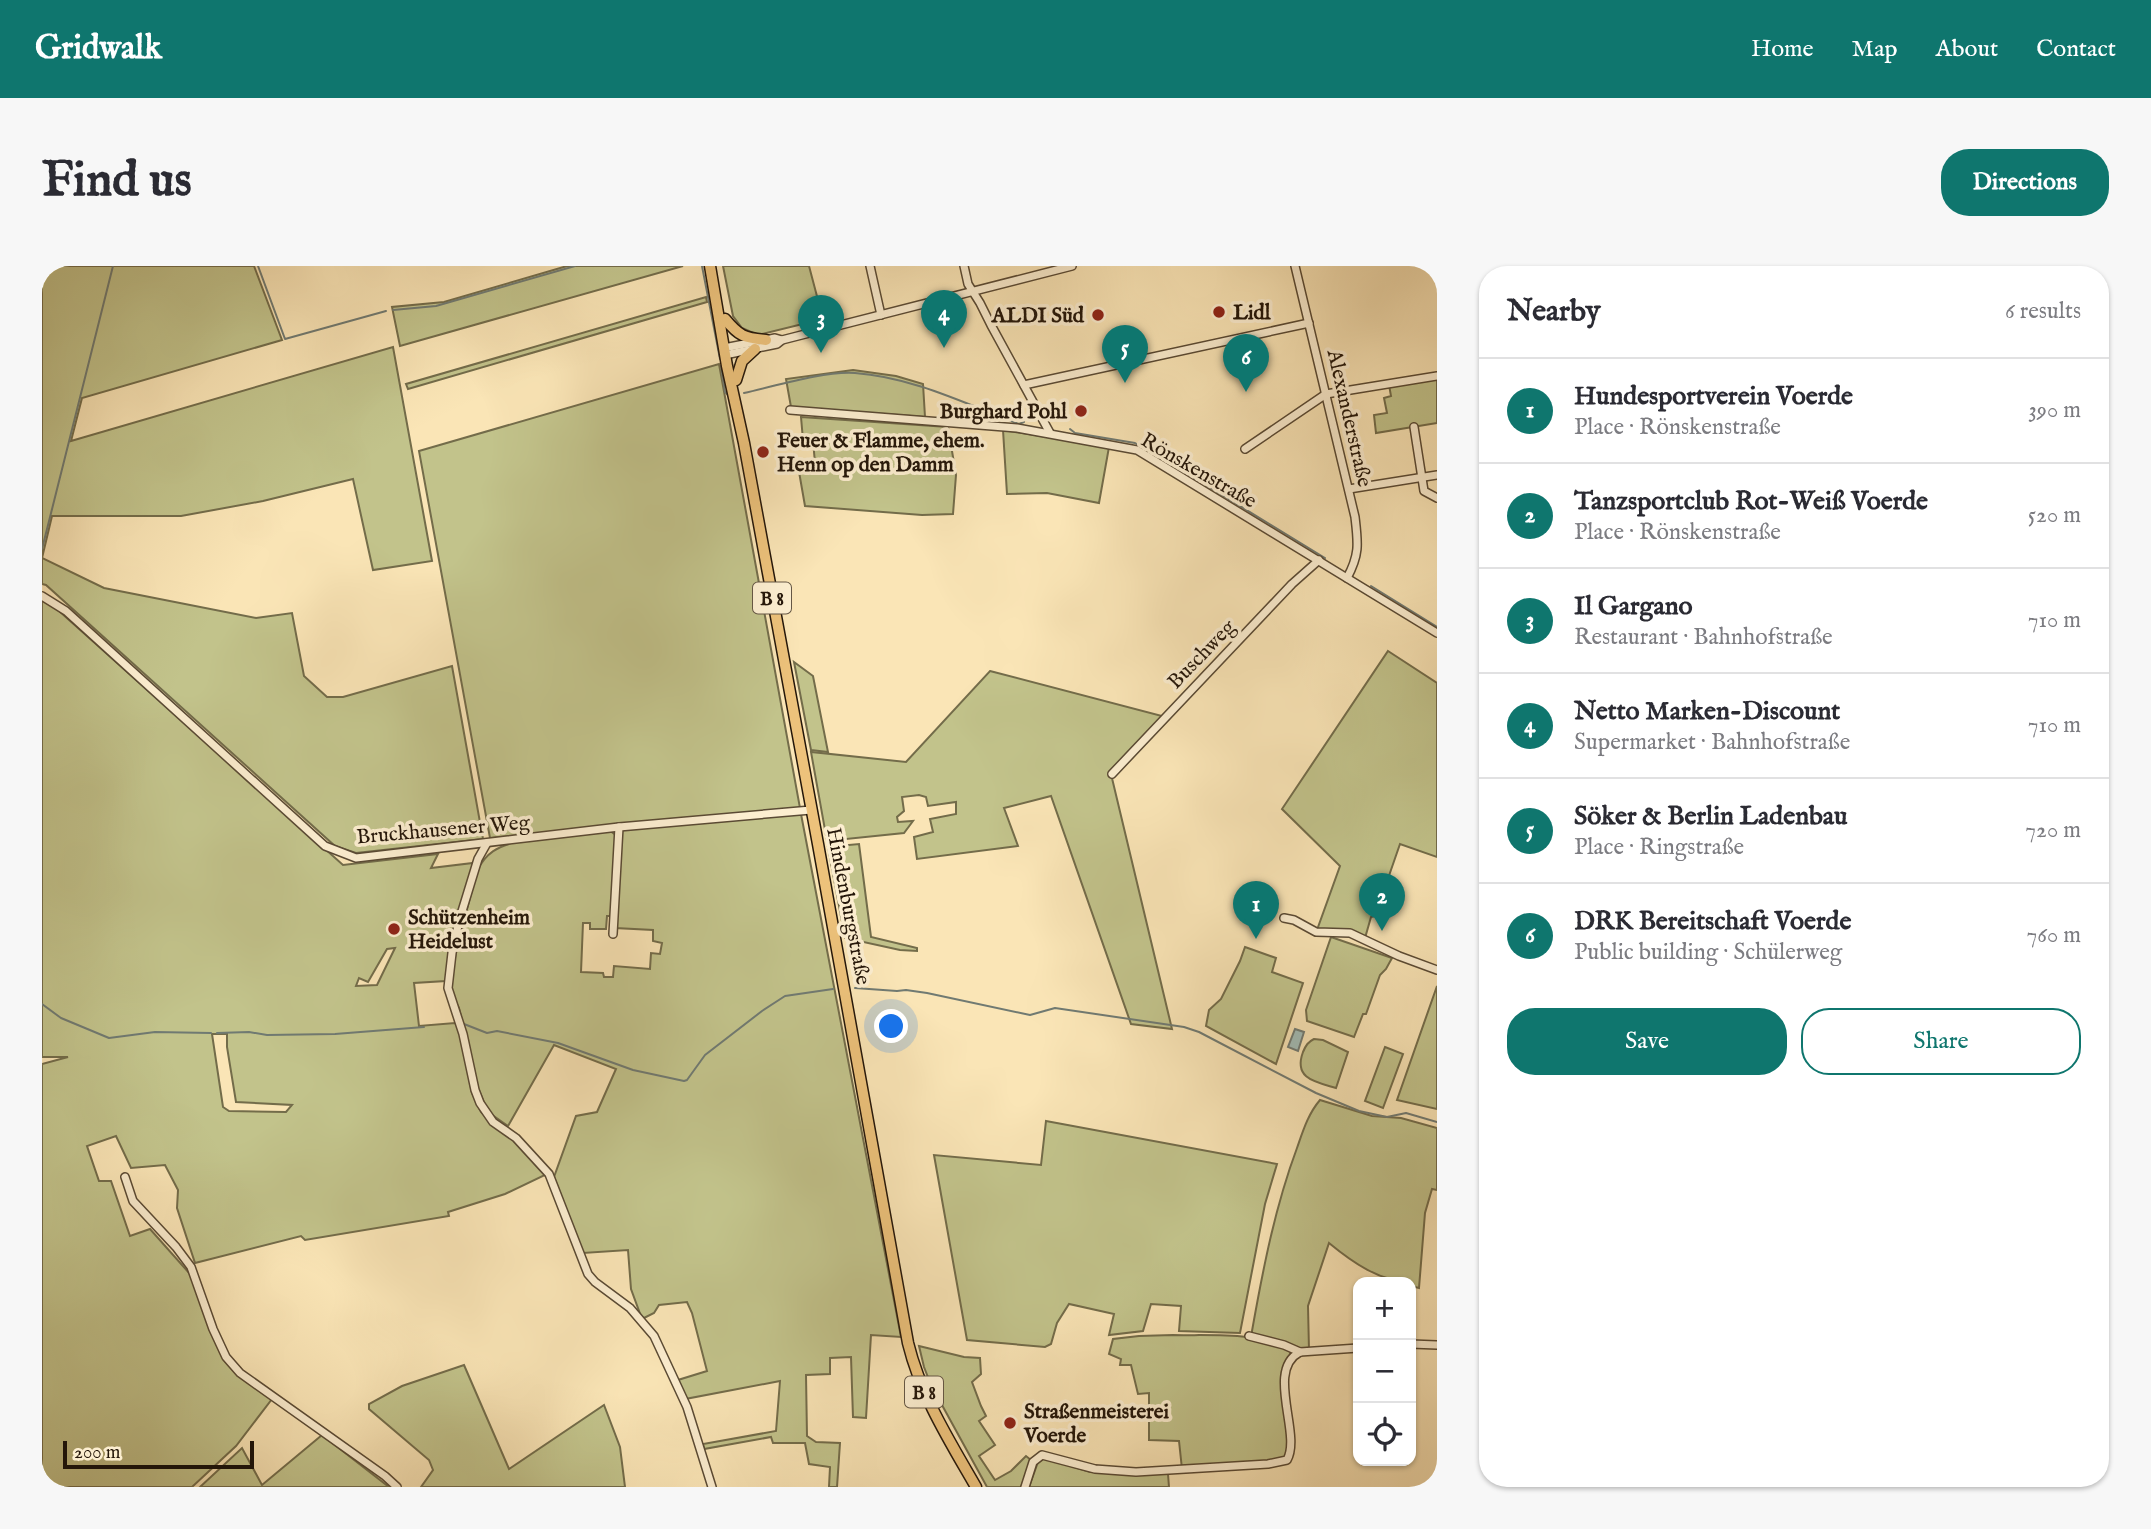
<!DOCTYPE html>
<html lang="en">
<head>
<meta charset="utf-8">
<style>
	body { margin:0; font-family:"IM FELL English",serif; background:#f7f7f7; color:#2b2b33 }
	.controls { position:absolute; right:21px; bottom:21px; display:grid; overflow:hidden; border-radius:14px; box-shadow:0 2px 5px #0004 }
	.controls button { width:63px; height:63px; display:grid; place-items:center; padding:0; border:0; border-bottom:2px solid #e1e1e2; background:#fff; color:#2b2b33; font:35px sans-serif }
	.scale { position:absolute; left:21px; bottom:18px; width:191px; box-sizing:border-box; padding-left:7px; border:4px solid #241609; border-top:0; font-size:19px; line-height:24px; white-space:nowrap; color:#241609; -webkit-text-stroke:5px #fceed0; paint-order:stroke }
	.you { position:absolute; left:850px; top:761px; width:24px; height:24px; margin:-18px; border:5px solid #fff; border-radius:50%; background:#1a73e8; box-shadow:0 0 0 10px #1a73e833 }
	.badge { display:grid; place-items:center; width:46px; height:46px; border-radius:50%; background:#0f766e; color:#fff; font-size:23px; font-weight:700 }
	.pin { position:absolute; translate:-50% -58px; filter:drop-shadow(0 2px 4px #0008) }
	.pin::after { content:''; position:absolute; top:37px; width:24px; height:21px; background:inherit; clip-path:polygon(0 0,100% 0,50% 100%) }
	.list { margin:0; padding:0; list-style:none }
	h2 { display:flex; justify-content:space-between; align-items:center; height:91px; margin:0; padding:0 28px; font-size:30px }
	h2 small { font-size:23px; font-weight:400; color:#7c7c81 }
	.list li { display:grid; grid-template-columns:46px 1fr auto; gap:21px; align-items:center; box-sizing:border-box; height:105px; padding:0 28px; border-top:2px solid #e1e1e2 }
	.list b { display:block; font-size:26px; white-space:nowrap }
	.list p { margin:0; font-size:23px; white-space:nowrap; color:#7c7c81 }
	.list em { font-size:23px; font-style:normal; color:#7c7c81 }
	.actions { display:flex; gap:14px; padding:21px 28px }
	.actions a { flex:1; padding:16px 0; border:2px solid #0f766e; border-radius:28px; text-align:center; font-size:24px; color:#0f766e }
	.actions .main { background:#0f766e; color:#fff }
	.icon { flex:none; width:38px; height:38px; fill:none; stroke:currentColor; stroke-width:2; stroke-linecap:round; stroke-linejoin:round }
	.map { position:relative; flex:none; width:1395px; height:1221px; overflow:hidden; border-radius:28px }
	header { display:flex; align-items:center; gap:42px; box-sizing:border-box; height:98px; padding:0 35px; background:#0f766e; color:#fff }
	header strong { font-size:33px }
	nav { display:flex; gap:38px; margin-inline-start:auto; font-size:24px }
	.intro { display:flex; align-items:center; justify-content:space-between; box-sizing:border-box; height:168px; padding:0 42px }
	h1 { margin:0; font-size:49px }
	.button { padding:18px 32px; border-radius:28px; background:#0f766e; color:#fff; font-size:24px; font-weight:700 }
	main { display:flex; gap:42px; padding:0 42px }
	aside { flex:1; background:#fff; border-radius:28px; box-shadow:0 2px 5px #0004 }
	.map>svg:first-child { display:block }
	.green { fill:#c2c38b; stroke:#736c4a; stroke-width:2; fill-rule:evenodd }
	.water { fill:#a2bdb8; stroke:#707a72; stroke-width:2 }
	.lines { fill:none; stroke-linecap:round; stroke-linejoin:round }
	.stream { stroke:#707a72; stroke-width:2 }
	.minor-casing { stroke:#5a4a34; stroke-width:10 }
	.major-casing { stroke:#241609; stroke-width:13 }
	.minor { stroke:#fceed0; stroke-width:7 }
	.major { stroke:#edc27b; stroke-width:10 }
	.poi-dot { fill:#8f2418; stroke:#fceed0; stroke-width:2.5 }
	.labels { text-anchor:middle; stroke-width:7; stroke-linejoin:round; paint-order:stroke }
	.shield { fill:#fceed0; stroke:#655745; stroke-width:2 }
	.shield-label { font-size:19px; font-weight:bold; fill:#241609 }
	.poi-label { font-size:21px; font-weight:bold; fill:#241609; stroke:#fceed0; text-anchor:start }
	.street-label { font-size:21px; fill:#241609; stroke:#fceed0 }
</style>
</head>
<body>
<header>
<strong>Gridwalk</strong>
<nav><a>Home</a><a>Map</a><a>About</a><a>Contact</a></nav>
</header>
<div class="intro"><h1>Find us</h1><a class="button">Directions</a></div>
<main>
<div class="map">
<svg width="1395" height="1221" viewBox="0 0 1395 1221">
	<rect width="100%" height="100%" fill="#fae5b6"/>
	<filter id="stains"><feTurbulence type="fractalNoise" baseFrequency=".00286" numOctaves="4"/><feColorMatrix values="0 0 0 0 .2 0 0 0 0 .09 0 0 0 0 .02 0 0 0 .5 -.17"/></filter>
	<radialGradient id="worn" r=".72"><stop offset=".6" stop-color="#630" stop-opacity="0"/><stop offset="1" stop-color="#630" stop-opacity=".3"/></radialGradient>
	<g class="green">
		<polygon points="0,0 212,0 240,74 40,132 29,175 351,81 390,295 331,304 311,213 221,235 139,250 10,250 0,292 62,322 214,352 250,347 262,410 285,431 301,431 410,400 441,573 314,587 293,580 4,319 0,318"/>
		<polygon points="525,0 641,0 358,80 350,41 402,36"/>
		<polygon points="681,0 767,0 781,53 716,69 700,62 691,50"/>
		<polygon points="664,31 665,36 366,123 364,118"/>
		<polygon points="677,98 758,542 448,572 377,185"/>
		<polygon points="811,104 854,110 881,118 883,151 749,141 744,113"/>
		<polygon points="1395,112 1395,157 1334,167 1332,149 1345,147 1342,132 1349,130 1347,119"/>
		<polygon points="759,151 906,161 914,209 911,248 880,249 763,240 756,200 773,197 771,175 761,174"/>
		<polygon points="961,164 1067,181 1057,237 1005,227 965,228"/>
		<path d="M0,334L7,336L301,599L396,588L389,602L431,597L404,715L372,717L377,760L413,757L417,761L430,827L439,846L455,862L474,876L503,909L463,928L406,946L407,950L263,974L259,970L153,997L135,942L136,924L123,899L89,902L74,870L45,880L57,915H69L88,970L108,963L148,1008L183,1095L230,1133L194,1180L150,1221H0V798L26,791H0ZM353,682L335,719L314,720L317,712L326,716L345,683ZM170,768H185V781L194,836L250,839L244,846L187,845L181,841Z"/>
		<polygon points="1346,385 1395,417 1395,591 1358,578 1333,650 1329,651 1323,672 1275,664 1298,600 1240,543"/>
		<polygon points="752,396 771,410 786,486 769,484"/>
		<polygon points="948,405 1120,450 1069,508 1130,763 1089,758 1009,530 962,542 976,580 875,593 872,571 891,566 888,553 914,548 914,536 886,540 884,531 877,529 860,531 862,545 855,551 856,556 871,555 862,567 785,575 769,486 864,496"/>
		<path d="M759,548L859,1071L829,1069L824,1152L811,1151L809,1091L788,1092V1108L764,1109L765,1170L774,1176L798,1177L795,1221H787L788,1201L767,1198L763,1177H731L729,1171L662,1183L661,1178L734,1165L738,1115L643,1133L636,1114L665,1105L650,1047L645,1036L617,1039L612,1047L600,1053L589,1023L586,984L541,987L512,911L534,850L555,846L574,803L512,779L466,860L446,846L436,822L417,742L410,729V708L415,681L435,605C444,586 456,581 475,575L567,564L575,570L571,650H565L564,663H548V657H541L539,706L561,707L562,711H571L572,700L608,703L609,687L618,688L620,677L611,675V664L573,662L579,563Z"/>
		<polygon points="817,578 829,671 875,682 875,685 858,684 803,672 786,581"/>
		<polygon points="1289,671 1350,692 1344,703 1338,709 1324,748 1321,748 1312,771 1265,755 1264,744"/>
		<polygon points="1203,681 1234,692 1230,706 1261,717 1234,798 1164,760 1167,744 1179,733 1198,695"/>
		<polygon points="1395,720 1395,843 1355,834"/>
		<path d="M1272,773L1281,774L1306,786L1294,822C1274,816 1251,813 1261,786C1264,779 1266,776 1272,773Z"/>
		<polygon points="1343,781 1361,788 1341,842 1323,835"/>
		<path d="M1278,834L1330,850L1359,852L1395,862V924L1390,923L1383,947L1377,1022L1369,1020V1016C1338,1016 1310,996 1287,977L1266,1040L1267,1084H1258L1210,1068V1065C1221,1003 1233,941 1255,882C1261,865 1266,848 1278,834Z"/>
		<polygon points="1004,855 1235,898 1223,938 1198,1067 1137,1065 1139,1040 1109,1038 1101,1065 1067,1069 1072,1048 1027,1038 1015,1057 1009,1078 1003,1081 925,1074 892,889 999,899"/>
		<path d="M1131,1069C1165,1070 1220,1065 1249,1085L1243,1103L1247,1182L1243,1192L1238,1194L1140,1203L1137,1175L1107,1174V1127L1096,1128L1089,1099H1078L1079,1093L1067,1088L1071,1073L1097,1070Z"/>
		<polygon points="877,1080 922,1091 938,1092 939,1108 930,1116 939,1140 944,1150 937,1155 953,1179 937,1190 953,1214 969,1205 984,1190 989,1194 979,1221 945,1221 889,1119 882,1101"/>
		<polygon points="422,1099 467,1203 562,1139 578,1181 583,1221 379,1221 391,1204 387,1194 327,1143 327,1138 360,1120"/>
		<polygon points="280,1169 347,1221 158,1221 200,1182 220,1219"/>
		<polygon points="1003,1192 1048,1206 1126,1208 1127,1221 987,1221 996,1196"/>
	</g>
	<polygon class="water" points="1253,763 1262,766 1256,785 1246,781"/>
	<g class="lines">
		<g class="stream">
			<polyline points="216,0 243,73 344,45"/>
			<polyline points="660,0 678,93"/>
			<polyline points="351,44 394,40 533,0"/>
			<polyline points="679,100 683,126 687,130"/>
			<path d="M702,127C734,120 780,105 813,107C870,111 924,138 977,158L982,156"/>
			<polyline points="1028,163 1033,167 1093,177 1156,215"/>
			<polyline points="1162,218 1283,292"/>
			<polyline points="0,283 71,0"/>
			<polyline points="1329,320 1395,361"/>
			<polyline points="813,722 855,725 864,724 885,727 988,749 1013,742 1142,761 1157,766 1274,827 1317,845 1345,851 1364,847 1395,856"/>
			<polyline points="0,738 19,752 67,772 113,766 169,767"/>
			<polyline points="422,758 445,767 455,765 516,777 591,804 642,815 645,814 663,789 720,745 743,730 791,723"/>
			<polyline points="175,767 207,766 225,769 293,768 382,761"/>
		</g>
		<g class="minor-casing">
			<g id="minor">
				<polyline points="828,0 839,49"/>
				<polyline points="922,0 926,18 938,37 949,59 1008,167"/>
				<path d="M1253,0L1313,251C1316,277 1318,288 1305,312"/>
				<polyline points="682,82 733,72 740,74"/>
				<polyline points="683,89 735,78 740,74 1030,0"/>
				<polyline points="982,119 1267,57"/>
				<polyline points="748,144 975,162 1095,184 1395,367"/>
				<polyline points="1372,161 1382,225 1395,232"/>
				<polyline points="1203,183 1284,128 1395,110"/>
				<polyline points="1307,223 1395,209"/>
				<polyline points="0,330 24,345 283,580 314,592 577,561 769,544"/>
				<polyline points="1070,508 1250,318 1277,294"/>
				<polyline points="445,577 436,593 417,655 410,687 406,722 421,768 433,824 438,837 451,856 474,872 507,908 546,1008 553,1016 588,1042 612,1070 645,1141 670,1221"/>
				<polyline points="1242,652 1252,654 1274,666 1308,667 1357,690 1395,704"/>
				<polyline points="571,668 577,561"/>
				<polyline points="83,911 91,935 134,981 149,1001 171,1063 184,1091 198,1107 343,1210 355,1221"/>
				<polyline points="1207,1070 1242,1079 1258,1086"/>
				<polyline points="1369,1078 1395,1079"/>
				<path d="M983,1221L991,1196L1000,1189L1053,1203L1094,1206L1226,1198L1245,1194C1260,1168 1223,1104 1258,1086L1316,1082"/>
			</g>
		</g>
		<g class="major-casing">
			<g id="major">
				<path d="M668,0L685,100L702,177L776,578L866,1077C879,1130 907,1174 934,1221"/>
				<path d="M683,53C697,70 702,72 724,74"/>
				<polyline points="694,114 700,95 713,83"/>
			</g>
		</g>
		<use href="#minor" class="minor"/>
		<use href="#major" class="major"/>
	</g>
	<g class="poi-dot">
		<circle cx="1177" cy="46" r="7"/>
		<circle cx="1056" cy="49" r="7"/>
		<circle cx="1039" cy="145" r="7"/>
		<circle cx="721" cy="186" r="7"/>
		<circle cx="352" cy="663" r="7"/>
		<circle cx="968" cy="1157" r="7"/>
	</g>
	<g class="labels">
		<g class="shield">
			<rect x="711" y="316.5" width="38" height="31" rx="5"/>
			<rect x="863" y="1110.5" width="38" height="31" rx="5"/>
		</g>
		<g class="shield-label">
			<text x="730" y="339">B 8</text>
			<text x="882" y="1133">B 8</text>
		</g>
		<g class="poi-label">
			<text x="1191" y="53">Lidl</text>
			<text x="1042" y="56" text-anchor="end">ALDI Süd</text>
			<text x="1025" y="152" text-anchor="end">Burghard Pohl</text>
			<text x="735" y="181">Feuer &amp; Flamme, ehem.<tspan x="735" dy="24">Henn op den Damm</tspan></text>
			<text x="366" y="658">Schützenheim<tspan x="366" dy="24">Heidelust</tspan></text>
			<text x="982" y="1152">Straßenmeisterei<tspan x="982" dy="24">Voerde</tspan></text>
		</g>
		<g class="street-label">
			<text transform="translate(1308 152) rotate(77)" y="7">Alexanderstraße</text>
			<text transform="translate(1157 204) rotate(30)" y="7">Rönskenstraße</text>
			<text transform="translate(1159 388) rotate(-46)" y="7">Buschweg</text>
			<text transform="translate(401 563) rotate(-5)" y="7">Bruckhausener Weg</text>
			<text transform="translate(807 640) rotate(79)" y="7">Hindenburgstraße</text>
		</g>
	</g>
	<rect width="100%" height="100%" filter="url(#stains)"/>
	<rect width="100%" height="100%" fill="url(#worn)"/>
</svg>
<div class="controls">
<button>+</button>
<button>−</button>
<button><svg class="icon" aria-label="locate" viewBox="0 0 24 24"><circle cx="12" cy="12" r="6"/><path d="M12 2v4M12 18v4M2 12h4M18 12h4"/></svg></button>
</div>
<div class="scale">200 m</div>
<div class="you"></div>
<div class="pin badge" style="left:1214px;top:673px">1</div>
<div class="pin badge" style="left:1340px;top:665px">2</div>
<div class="pin badge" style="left:779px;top:87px">3</div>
<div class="pin badge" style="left:902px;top:82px">4</div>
<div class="pin badge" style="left:1083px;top:117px">5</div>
<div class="pin badge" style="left:1204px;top:126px">6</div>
</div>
<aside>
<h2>Nearby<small>6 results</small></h2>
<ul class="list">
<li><span class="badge">1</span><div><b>Hundesportverein Voerde</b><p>Place · Rönskenstraße</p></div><em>390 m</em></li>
<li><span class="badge">2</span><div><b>Tanzsportclub Rot-Weiß Voerde</b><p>Place · Rönskenstraße</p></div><em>520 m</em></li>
<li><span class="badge">3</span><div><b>Il Gargano</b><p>Restaurant · Bahnhofstraße</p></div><em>710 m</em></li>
<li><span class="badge">4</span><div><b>Netto Marken-Discount</b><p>Supermarket · Bahnhofstraße</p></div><em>710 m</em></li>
<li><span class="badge">5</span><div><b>Söker &amp; Berlin Ladenbau</b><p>Place · Ringstraße</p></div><em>720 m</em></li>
<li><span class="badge">6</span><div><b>DRK Bereitschaft Voerde</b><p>Public building · Schülerweg</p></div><em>760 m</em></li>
</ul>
<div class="actions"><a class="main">Save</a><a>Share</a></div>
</aside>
</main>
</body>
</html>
